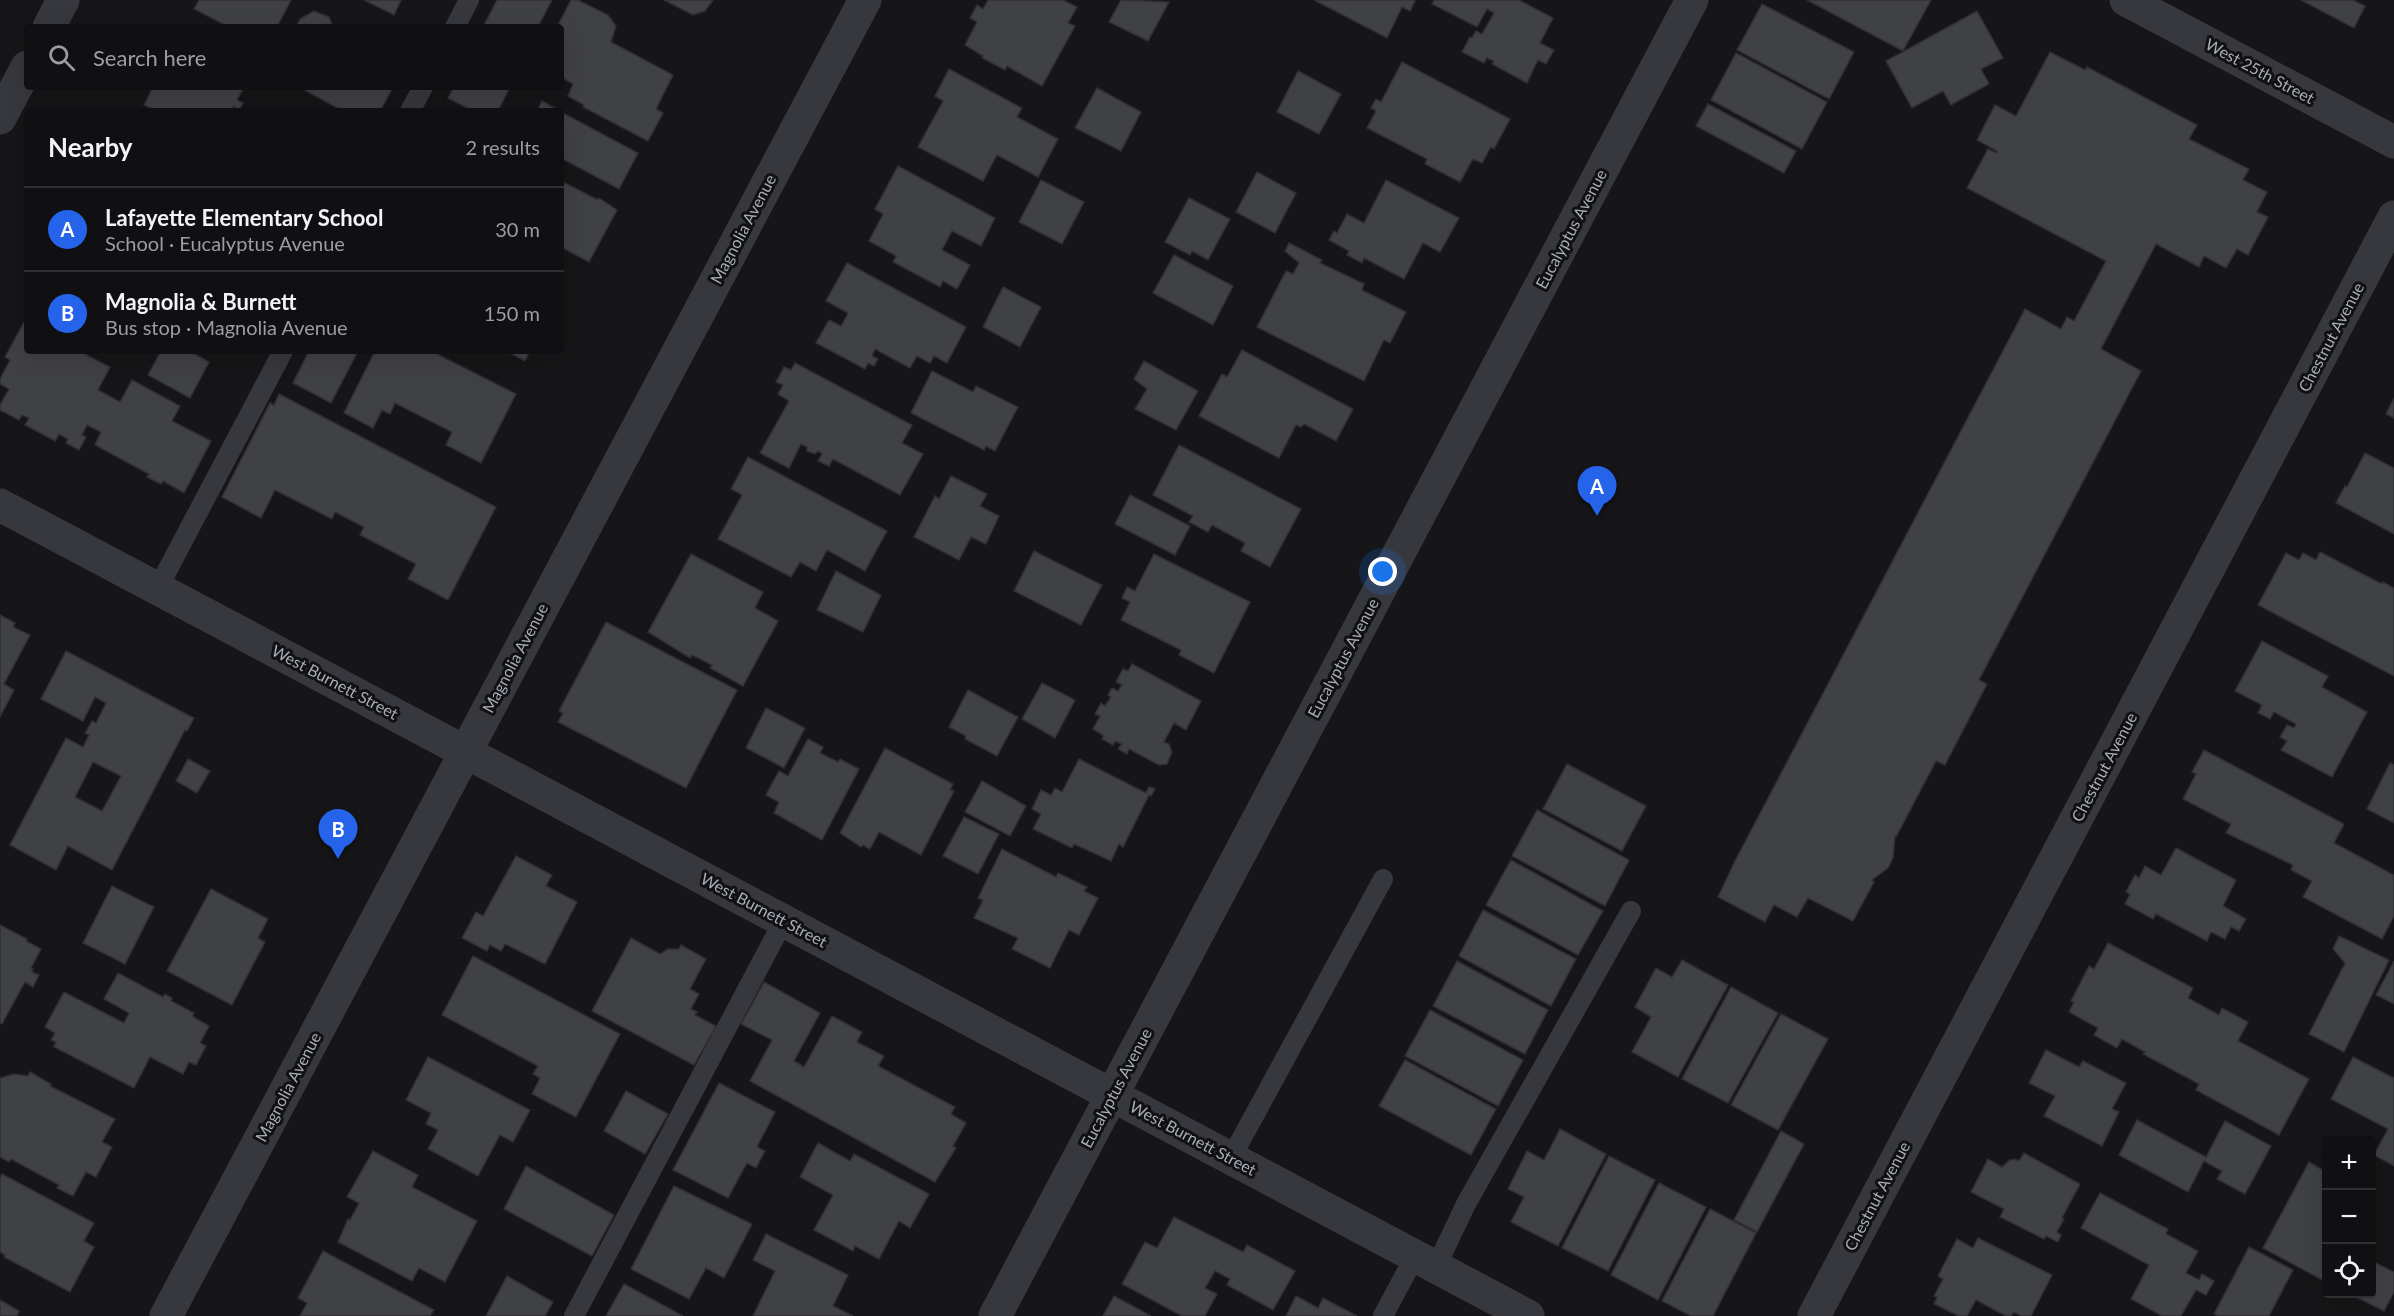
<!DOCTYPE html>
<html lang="en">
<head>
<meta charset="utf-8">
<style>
	body { margin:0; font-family:Lato,sans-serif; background:#19191b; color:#f1f3f6 }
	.controls { position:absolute; right:18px; bottom:18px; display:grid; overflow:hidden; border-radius:6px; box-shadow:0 6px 24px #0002 }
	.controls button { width:54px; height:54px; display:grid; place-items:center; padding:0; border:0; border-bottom:2px solid #303032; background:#101012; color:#f1f3f6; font:30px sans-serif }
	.you { position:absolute; left:1383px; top:572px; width:21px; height:21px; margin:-15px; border:4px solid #fff; border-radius:50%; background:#1a73e8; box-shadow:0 0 0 9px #1a73e833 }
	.badge { display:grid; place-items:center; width:39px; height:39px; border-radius:50%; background:#2563eb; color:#fff; font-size:20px; font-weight:700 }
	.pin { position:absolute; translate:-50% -50px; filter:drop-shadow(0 2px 3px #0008) }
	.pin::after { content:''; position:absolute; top:32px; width:21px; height:18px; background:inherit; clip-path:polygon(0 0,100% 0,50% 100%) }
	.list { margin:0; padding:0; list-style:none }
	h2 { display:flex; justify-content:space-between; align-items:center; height:78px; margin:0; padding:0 24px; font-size:26px }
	h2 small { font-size:20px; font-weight:400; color:#9c9d9f }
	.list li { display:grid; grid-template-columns:39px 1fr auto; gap:18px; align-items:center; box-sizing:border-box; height:84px; padding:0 24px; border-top:2px solid #303032 }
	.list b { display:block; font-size:22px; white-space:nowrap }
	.list p { margin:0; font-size:20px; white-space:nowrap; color:#9c9d9f }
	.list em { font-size:20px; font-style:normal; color:#9c9d9f }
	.icon { flex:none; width:33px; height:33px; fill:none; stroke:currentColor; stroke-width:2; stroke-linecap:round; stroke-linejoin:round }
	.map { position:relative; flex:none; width:2394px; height:1316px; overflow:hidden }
	.search { position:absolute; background:#101012; box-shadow:0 6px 24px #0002; left:24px; top:24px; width:540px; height:66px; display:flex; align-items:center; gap:15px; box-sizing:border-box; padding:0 21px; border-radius:6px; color:#9c9d9f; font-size:22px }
	.panel { position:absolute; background:#101012; box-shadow:0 6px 24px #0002; left:24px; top:108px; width:540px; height:246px; border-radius:6px }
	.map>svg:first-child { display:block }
	.building { fill:#404145; stroke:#303034; stroke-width:1.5; fill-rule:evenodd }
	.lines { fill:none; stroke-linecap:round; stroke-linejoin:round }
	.service { stroke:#37383d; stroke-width:20 }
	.minor { stroke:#37383d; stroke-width:33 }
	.tertiary { stroke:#37383d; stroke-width:33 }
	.labels { text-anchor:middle; stroke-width:6; stroke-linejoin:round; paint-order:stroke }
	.street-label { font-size:16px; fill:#a8adb8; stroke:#111113 }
</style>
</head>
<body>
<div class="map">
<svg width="2394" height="1316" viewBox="0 0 2394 1316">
	<rect width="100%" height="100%" fill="#161618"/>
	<g class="building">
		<polygon points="199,0 291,0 277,27 229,27 194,9"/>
		<polygon points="364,0 401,0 394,15"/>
		<polygon points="497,0 552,0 538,27 483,27"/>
		<polygon points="571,0 578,0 608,15 616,26 611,42 673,75 656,109 663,113 648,141 583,107 584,105 568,96 573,84 561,77 561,27 557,27"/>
		<polygon points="664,0 713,0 705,11 693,15"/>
		<polygon points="988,0 1063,0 1077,7 1068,23 1075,26 1042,86 1007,66 1005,70 982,58 983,56 965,45 977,22 970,18 977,5 983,9"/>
		<polygon points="1121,0 1169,2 1148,41 1109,22"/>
		<polygon points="1314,0 1413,0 1415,1 1410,11 1402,7 1387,38"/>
		<polygon points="1434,0 1519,0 1553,18 1540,43 1554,50 1546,64 1538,60 1527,83 1492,64 1494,61 1487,58 1484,63 1462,52 1470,37 1472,38 1476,31 1482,34 1494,13 1487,9 1477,27 1432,4"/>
		<polygon points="1807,0 1931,0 1903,51"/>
		<polygon points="2301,0 2353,0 2365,6 2354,28"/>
		<polygon points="1762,4 1854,52 1829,99 1737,50"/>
		<polygon points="314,11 329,17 333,27 296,27 300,19"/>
		<polygon points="1977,11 2003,58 1981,69 1989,84 1951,105 1943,91 1912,108 1886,61"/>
		<polygon points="2050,52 2085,70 2087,67 2197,125 2189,139 2249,169 2243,180 2267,192 2257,212 2268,217 2248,255 2237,249 2226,268 2204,256 2199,267 2156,244 2101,349 2141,371 1979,680 1987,684 1945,765 1936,761 1896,837 1895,836 1893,858 1888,868 1872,880 1874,882 1853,921 1808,898 1797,917 1774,905 1765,922 1718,897 1736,859 2025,309 2061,329 2067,317 2074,321 2106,261 1967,188 1988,149 1996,153 1997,151 1977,140 1995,105 2016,116"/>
		<polygon points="1736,53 1827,102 1802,149 1711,100"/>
		<polygon points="1402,62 1510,119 1494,149 1491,147 1482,163 1473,159 1460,182 1425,164 1427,159 1367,128 1376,111 1371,108 1376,99 1381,102"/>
		<polygon points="949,69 1022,108 1017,117 1058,139 1038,177 997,155 983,181 918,147 943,101 935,96"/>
		<polygon points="1298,71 1341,94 1319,134 1277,112"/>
		<polygon points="153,87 244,87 237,100 243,103 239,110 234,106 231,111 156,111 144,105"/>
		<polygon points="299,87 388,87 392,89 380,111 343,111"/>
		<polygon points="454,87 510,87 498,111 473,111 448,98"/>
		<polygon points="1097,88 1141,112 1121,151 1075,128"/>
		<polygon points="542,101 560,111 537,111"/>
		<polygon points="1708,104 1796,151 1784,173 1696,126"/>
		<polygon points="561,112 638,153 619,189 561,158"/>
		<polygon points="898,166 995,218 981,246 952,231 942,250 970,265 957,289 943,281 940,287 893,262 896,256 869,241 883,214 875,209"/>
		<polygon points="1257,172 1296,193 1275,233 1236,212"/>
		<polygon points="1041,180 1084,202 1062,244 1019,222"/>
		<polygon points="1386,180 1459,218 1440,252 1423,243 1404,279 1364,258 1362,263 1347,255 1349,251 1329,240 1334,231 1337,233 1347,214 1364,223"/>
		<polygon points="561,181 598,200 599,198 617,210 589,262 561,247"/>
		<polygon points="1189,198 1230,219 1208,260 1192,251 1190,255 1165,242"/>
		<polygon points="1289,243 1322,260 1320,263 1364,284 1362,290 1406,312 1390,343 1384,340 1364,381 1257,327 1286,271 1293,274 1299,263 1285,251"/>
		<polygon points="1174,255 1233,286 1213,325 1153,293"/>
		<polygon points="847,263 966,327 947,363 934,356 930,363 917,356 910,368 875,349 872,356 878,359 874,366 868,363 865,369 816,343 829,320 841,326 848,313 826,301"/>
		<polygon points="1003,287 1041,307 1020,347 983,327"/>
		<polygon points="24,322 27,324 27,351 79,351 110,367 98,390 120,402 132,380 180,406 172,421 211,441 184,493 163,481 161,484 147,477 149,474 95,445 101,432 87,425 82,435 86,437 79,450 66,443 68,439 59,434 55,441 25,425 29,418 22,415 19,420 0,410 0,405 9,389 0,384 0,379 10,360 5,357"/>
		<polygon points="1242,350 1353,409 1336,441 1304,424 1301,427 1296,425 1279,458 1199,416 1222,374 1227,377"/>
		<polygon points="161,351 189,351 209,362 190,398 148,375"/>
		<polygon points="309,351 358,351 331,403 293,383"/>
		<polygon points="375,351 431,351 516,394 481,463 446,445 452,432 395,403 390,414 382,410 373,428 344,413"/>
		<polygon points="506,351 530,351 525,361"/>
		<polygon points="1144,361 1198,391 1176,430 1135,409 1147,389 1134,379"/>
		<polygon points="795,363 912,425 902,443 923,454 900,495 833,459 829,466 818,461 822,454 818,451 815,454 807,451 807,447 801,444 789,468 760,453 789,401 778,394 783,385 776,382 784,367 791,370"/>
		<polygon points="932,371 973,392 976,386 1018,407 995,451 986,446 984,450 911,413"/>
		<polygon points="279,394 496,507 448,600 408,579 416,564 360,535 364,527 335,512 332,519 275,490 261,518 222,497 270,403 274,405"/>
		<polygon points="2394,398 2394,418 2386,414"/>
		<polygon points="1179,445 1301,509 1270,567 1241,551 1245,543 1212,525 1208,532 1189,522 1193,516 1153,495"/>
		<polygon points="2365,453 2394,468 2394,534 2336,503 2345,486 2347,487"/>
		<polygon points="748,457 887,531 865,571 827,550 816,571 800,562 791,577 718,539 742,495 731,489"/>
		<polygon points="951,476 987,494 980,506 999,516 986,544 971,537 959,560 914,537 935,496 939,499"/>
		<polygon points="1130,495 1190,526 1175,555 1115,524"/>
		<polygon points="1034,551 1102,585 1081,625 1014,591"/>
		<polygon points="2320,552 2382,584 2383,582 2394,588 2394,676 2258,605 2286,553 2299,560 2303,553 2316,560"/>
		<polygon points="691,554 763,592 755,608 778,621 743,686 710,668 712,665 692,655 690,658 648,632"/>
		<polygon points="1154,554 1250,602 1214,673 1179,655 1181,650 1121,620 1130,602 1122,598 1127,587 1135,591"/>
		<polygon points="836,571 881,595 863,632 817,610"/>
		<polygon points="0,615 15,623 13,627 30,635 4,684 14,690 0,717"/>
		<polygon points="606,622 737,690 686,788 558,722 563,713 559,711"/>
		<polygon points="2262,641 2328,676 2322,687 2367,712 2332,777 2281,750 2287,741 2280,737 2287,725 2294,728 2296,724 2274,712 2270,719 2258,713 2262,705 2235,691"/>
		<path d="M66,651L194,718L187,731L185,730L112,870L68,846L56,870L10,845L66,738L83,747L89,735L85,733L92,721L96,723L106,703L95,697L83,721L41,699ZM93,762L121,776L102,811L75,797Z"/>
		<polygon points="1132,664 1201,701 1186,730 1174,723 1164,742 1169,744 1172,752 1167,764 1159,765 1129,749 1127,754 1118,749 1122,744 1115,741 1113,745 1102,739 1104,736 1093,729 1100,716 1095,714 1101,703 1105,706 1111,697 1108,695 1112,688 1118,691 1122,685 1116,682 1123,669 1128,671"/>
		<polygon points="1042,683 1075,700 1055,738 1022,719"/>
		<polygon points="968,690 1018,717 997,756 965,739 966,736 949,727"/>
		<polygon points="766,708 805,728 784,768 746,748"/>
		<polygon points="808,739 823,747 820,753 838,762 840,759 859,769 822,840 774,813 779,802 766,795 779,771 788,776"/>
		<polygon points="885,748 953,784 950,790 954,791 921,855 879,832 870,849 863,845 861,847 840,833"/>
		<polygon points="2204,750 2344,824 2334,843 2394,875 2394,916 2382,939 2303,897 2312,881 2291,870 2293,865 2226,833 2231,824 2183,799 2196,774 2192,772"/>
		<polygon points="188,759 210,771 197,793 176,781"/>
		<polygon points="1079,759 1146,793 1149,787 1155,789 1151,796 1149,795 1123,847 1119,844 1111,861 1074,844 1072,848 1033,829 1041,814 1032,809 1041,790 1051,795 1055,788 1062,792"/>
		<polygon points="2390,763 2394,765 2394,823 2367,809"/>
		<polygon points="1567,764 1646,806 1622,851 1543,809"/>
		<polygon points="982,781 1026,806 1010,836 965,812"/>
		<polygon points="1537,810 1629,860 1605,906 1512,856"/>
		<polygon points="964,817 999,834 978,874 943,856"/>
		<polygon points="2176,848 2236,880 2223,906 2246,919 2239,931 2231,927 2225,939 2211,932 2207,941 2156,914 2153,919 2125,904 2130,894 2126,892 2135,875 2139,878 2145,866 2161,875"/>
		<polygon points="1002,849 1056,877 1058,873 1087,887 1084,891 1098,898 1079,935 1069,930 1050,968 1012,949 1018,938 974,918 983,900 978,898"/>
		<polygon points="516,856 552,875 546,886 577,902 545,964 505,944 501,951 490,945 487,951 462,938 476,912 483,916"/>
		<polygon points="1511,860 1603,911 1578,955 1486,905"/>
		<polygon points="112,886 154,907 125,964 83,943"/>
		<polygon points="211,889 268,919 258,938 265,942 232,1005 167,971"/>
		<polygon points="1483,910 1576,959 1551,1006 1459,956"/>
		<polygon points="0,925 27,939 26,941 41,949 31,968 33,969 32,972 39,975 33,987 25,982 2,1024 0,1023"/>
		<polygon points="2339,936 2389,960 2344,1052 2309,1034 2345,963 2333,949"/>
		<polygon points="631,938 660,954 668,949 679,949 681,945 706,959 690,989 699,994 691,1009 697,1012 695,1015 716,1026 694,1065 592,1011"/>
		<polygon points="2108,943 2193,988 2188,998 2219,1015 2222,1008 2248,1022 2238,1041 2309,1079 2279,1135 2196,1090 2199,1084 2143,1054 2145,1052 2122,1039 2117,1048 2094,1035 2098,1028 2069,1012 2074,1002 2071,1001 2089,966 2094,969"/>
		<polygon points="473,956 620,1034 576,1117 532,1094 540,1078 533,1074 538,1066 442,1015"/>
		<polygon points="1682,960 1728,985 1678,1077 1632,1052 1651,1017 1635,1007 1656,968 1672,977"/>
		<polygon points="1457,961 1548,1010 1525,1054 1433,1006"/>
		<polygon points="2394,961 2394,1004 2376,995"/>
		<polygon points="118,973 163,997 165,994 172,998 171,1001 194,1013 192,1016 209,1026 200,1043 206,1046 196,1065 189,1062 183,1074 150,1057 134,1088 54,1047 56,1042 51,1040 55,1033 45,1027 64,992 124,1023 129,1013 104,999"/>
		<polygon points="764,982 820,1013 794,1061 804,1067 832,1016 862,1032 857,1042 884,1056 878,1066 955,1107 951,1114 966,1123 953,1146 956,1148 935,1182 750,1081 772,1040 741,1024"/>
		<polygon points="1731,987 1778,1013 1728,1103 1682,1079"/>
		<polygon points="1430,1010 1523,1060 1498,1106 1405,1056"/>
		<polygon points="1781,1014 1828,1039 1778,1130 1731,1105"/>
		<polygon points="2046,1050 2079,1067 2083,1061 2126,1083 2112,1109 2119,1112 2102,1146 2044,1116 2055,1096 2029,1083"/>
		<polygon points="428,1057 530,1110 513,1142 500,1135 478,1176 428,1149 438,1130 426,1124 431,1113 406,1100"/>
		<polygon points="2353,1057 2394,1078 2394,1166 2374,1155 2388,1129 2331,1099"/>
		<polygon points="1405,1060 1496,1109 1471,1155 1379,1106"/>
		<polygon points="30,1072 51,1084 50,1086 115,1119 102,1142 112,1147 96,1177 86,1172 73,1196 57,1188 59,1185 11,1159 9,1162 0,1157 0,1078 14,1074 28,1076"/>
		<polygon points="719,1083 775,1112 757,1147 765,1151 756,1168 747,1163 728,1198 673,1170"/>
		<polygon points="626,1091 668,1114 645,1154 604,1131"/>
		<polygon points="2137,1120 2206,1157 2225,1121 2271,1146 2245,1194 2217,1179 2222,1171 2204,1161 2188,1192 2119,1155"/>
		<polygon points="1560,1129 1606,1154 1558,1246 1511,1222 1524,1197 1508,1189 1527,1151 1544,1160"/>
		<polygon points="1781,1131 1804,1144 1757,1232 1734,1220"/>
		<polygon points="818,1143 850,1161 854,1154 929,1194 910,1228 899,1221 879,1259 855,1246 853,1251 814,1230 833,1195 800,1177"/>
		<polygon points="373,1151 418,1175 412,1187 477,1221 445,1282 419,1268 412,1281 338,1242 348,1219 350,1220 359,1203 347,1197"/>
		<polygon points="2024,1153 2080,1184 2062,1218 2064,1219 2057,1232 2061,1235 2058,1242 2046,1236 2044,1239 2000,1217 2004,1209 1971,1192 1988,1159 2002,1167 2010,1160 2015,1159 2019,1161"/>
		<polygon points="1609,1156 1655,1180 1608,1271 1562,1248"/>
		<polygon points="2309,1162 2326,1172 2326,1282 2263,1248"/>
		<polygon points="526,1166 614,1215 592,1256 504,1209"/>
		<polygon points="2,1174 94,1223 84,1241 94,1247 70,1292 4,1257 5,1255 0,1252 0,1178"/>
		<polygon points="1659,1183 1706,1207 1658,1300 1611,1275"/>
		<polygon points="674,1186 752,1224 724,1278 706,1268 689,1299 631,1269"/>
		<polygon points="2100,1193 2168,1229 2166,1234 2198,1251 2186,1273 2199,1280 2202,1274 2214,1281 2206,1295 2196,1290 2181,1316 2162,1316 2131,1299 2149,1265 2081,1228"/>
		<polygon points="1710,1209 1756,1233 1713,1316 1691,1316 1662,1301"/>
		<polygon points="1174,1217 1243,1252 1247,1245 1295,1271 1273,1310 1227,1285 1230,1279 1215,1271 1205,1288 1217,1294 1205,1316 1182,1316 1122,1284 1145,1242 1157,1248"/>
		<polygon points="766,1234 848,1275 833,1306 853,1316 753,1316 775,1271 753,1260"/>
		<polygon points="1978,1238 2052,1275 2031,1316 2021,1316 2014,1312 2011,1316 2006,1316 1976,1300 1967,1316 1959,1316 1934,1304 1937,1297 1934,1296 1943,1279 1938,1276 1957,1239 1973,1248"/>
		<polygon points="2249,1247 2293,1270 2269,1316 2218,1316 2214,1314"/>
		<polygon points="323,1251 434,1310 430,1316 300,1316 307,1303 298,1298"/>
		<polygon points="2372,1261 2394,1272 2394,1292 2384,1311 2350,1294 2372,1294"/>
		<polygon points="507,1276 553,1302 545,1316 486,1316"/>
		<polygon points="624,1284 683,1316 606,1316"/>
		<polygon points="1114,1296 1151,1316 1103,1316"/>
		<polygon points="1296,1296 1318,1308 1323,1298 1357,1316 1286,1316"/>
		<polygon points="0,1300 19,1311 17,1316 0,1316"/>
	</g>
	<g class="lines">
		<g class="service">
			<polyline points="455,27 469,0"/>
			<polyline points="410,111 423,87"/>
			<polyline points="158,588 283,351"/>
			<polyline points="1231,1158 1383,879"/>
			<polyline points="1436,1267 1466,1204 1631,911"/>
			<polyline points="574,1316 784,920"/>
			<polyline points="1383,1316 1415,1256"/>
		</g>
		<g class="minor">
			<polyline points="2126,0 2394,142"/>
			<polyline points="0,505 1528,1316"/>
			<polyline points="995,1316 1692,0"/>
			<polyline points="1814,1316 2394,217"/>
		</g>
		<g class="tertiary">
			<polyline points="49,27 63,0"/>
			<polyline points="0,118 27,67"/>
			<polyline points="166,1316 865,0"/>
		</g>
	</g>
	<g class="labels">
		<g class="street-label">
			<text transform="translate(2260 71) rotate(28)" y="6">West 25th Street</text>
			<text transform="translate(743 229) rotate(-62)" y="6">Magnolia Avenue</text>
			<text transform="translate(1571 229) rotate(-62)" y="6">Eucalyptus Avenue</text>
			<text transform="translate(2331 337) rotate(-62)" y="6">Chestnut Avenue</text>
			<text transform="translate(515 658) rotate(-62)" y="6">Magnolia Avenue</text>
			<text transform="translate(1343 658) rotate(-62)" y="6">Eucalyptus Avenue</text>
			<text transform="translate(335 682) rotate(28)" y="6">West Burnett Street</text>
			<text transform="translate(2104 767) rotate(-62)" y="6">Chestnut Avenue</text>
			<text transform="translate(764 910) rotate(28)" y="6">West Burnett Street</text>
			<text transform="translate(288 1087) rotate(-62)" y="6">Magnolia Avenue</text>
			<text transform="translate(1116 1088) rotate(-62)" y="6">Eucalyptus Avenue</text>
			<text transform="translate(1193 1138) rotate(28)" y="6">West Burnett Street</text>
			<text transform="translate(1877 1196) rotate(-62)" y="6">Chestnut Avenue</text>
		</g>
	</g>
</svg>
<div class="controls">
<button>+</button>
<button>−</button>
<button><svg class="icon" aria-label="locate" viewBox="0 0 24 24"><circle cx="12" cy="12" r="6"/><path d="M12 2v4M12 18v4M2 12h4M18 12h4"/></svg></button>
</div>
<div class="you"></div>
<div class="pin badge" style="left:1597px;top:516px">A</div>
<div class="pin badge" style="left:338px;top:859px">B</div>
<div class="search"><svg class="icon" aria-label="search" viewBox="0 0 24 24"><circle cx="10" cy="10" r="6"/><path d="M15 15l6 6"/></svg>Search here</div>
<section class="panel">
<h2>Nearby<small>2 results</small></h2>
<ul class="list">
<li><span class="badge">A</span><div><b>Lafayette Elementary School</b><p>School · Eucalyptus Avenue</p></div><em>30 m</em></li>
<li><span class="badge">B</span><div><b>Magnolia &amp; Burnett</b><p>Bus stop · Magnolia Avenue</p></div><em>150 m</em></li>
</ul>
</section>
</div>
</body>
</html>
